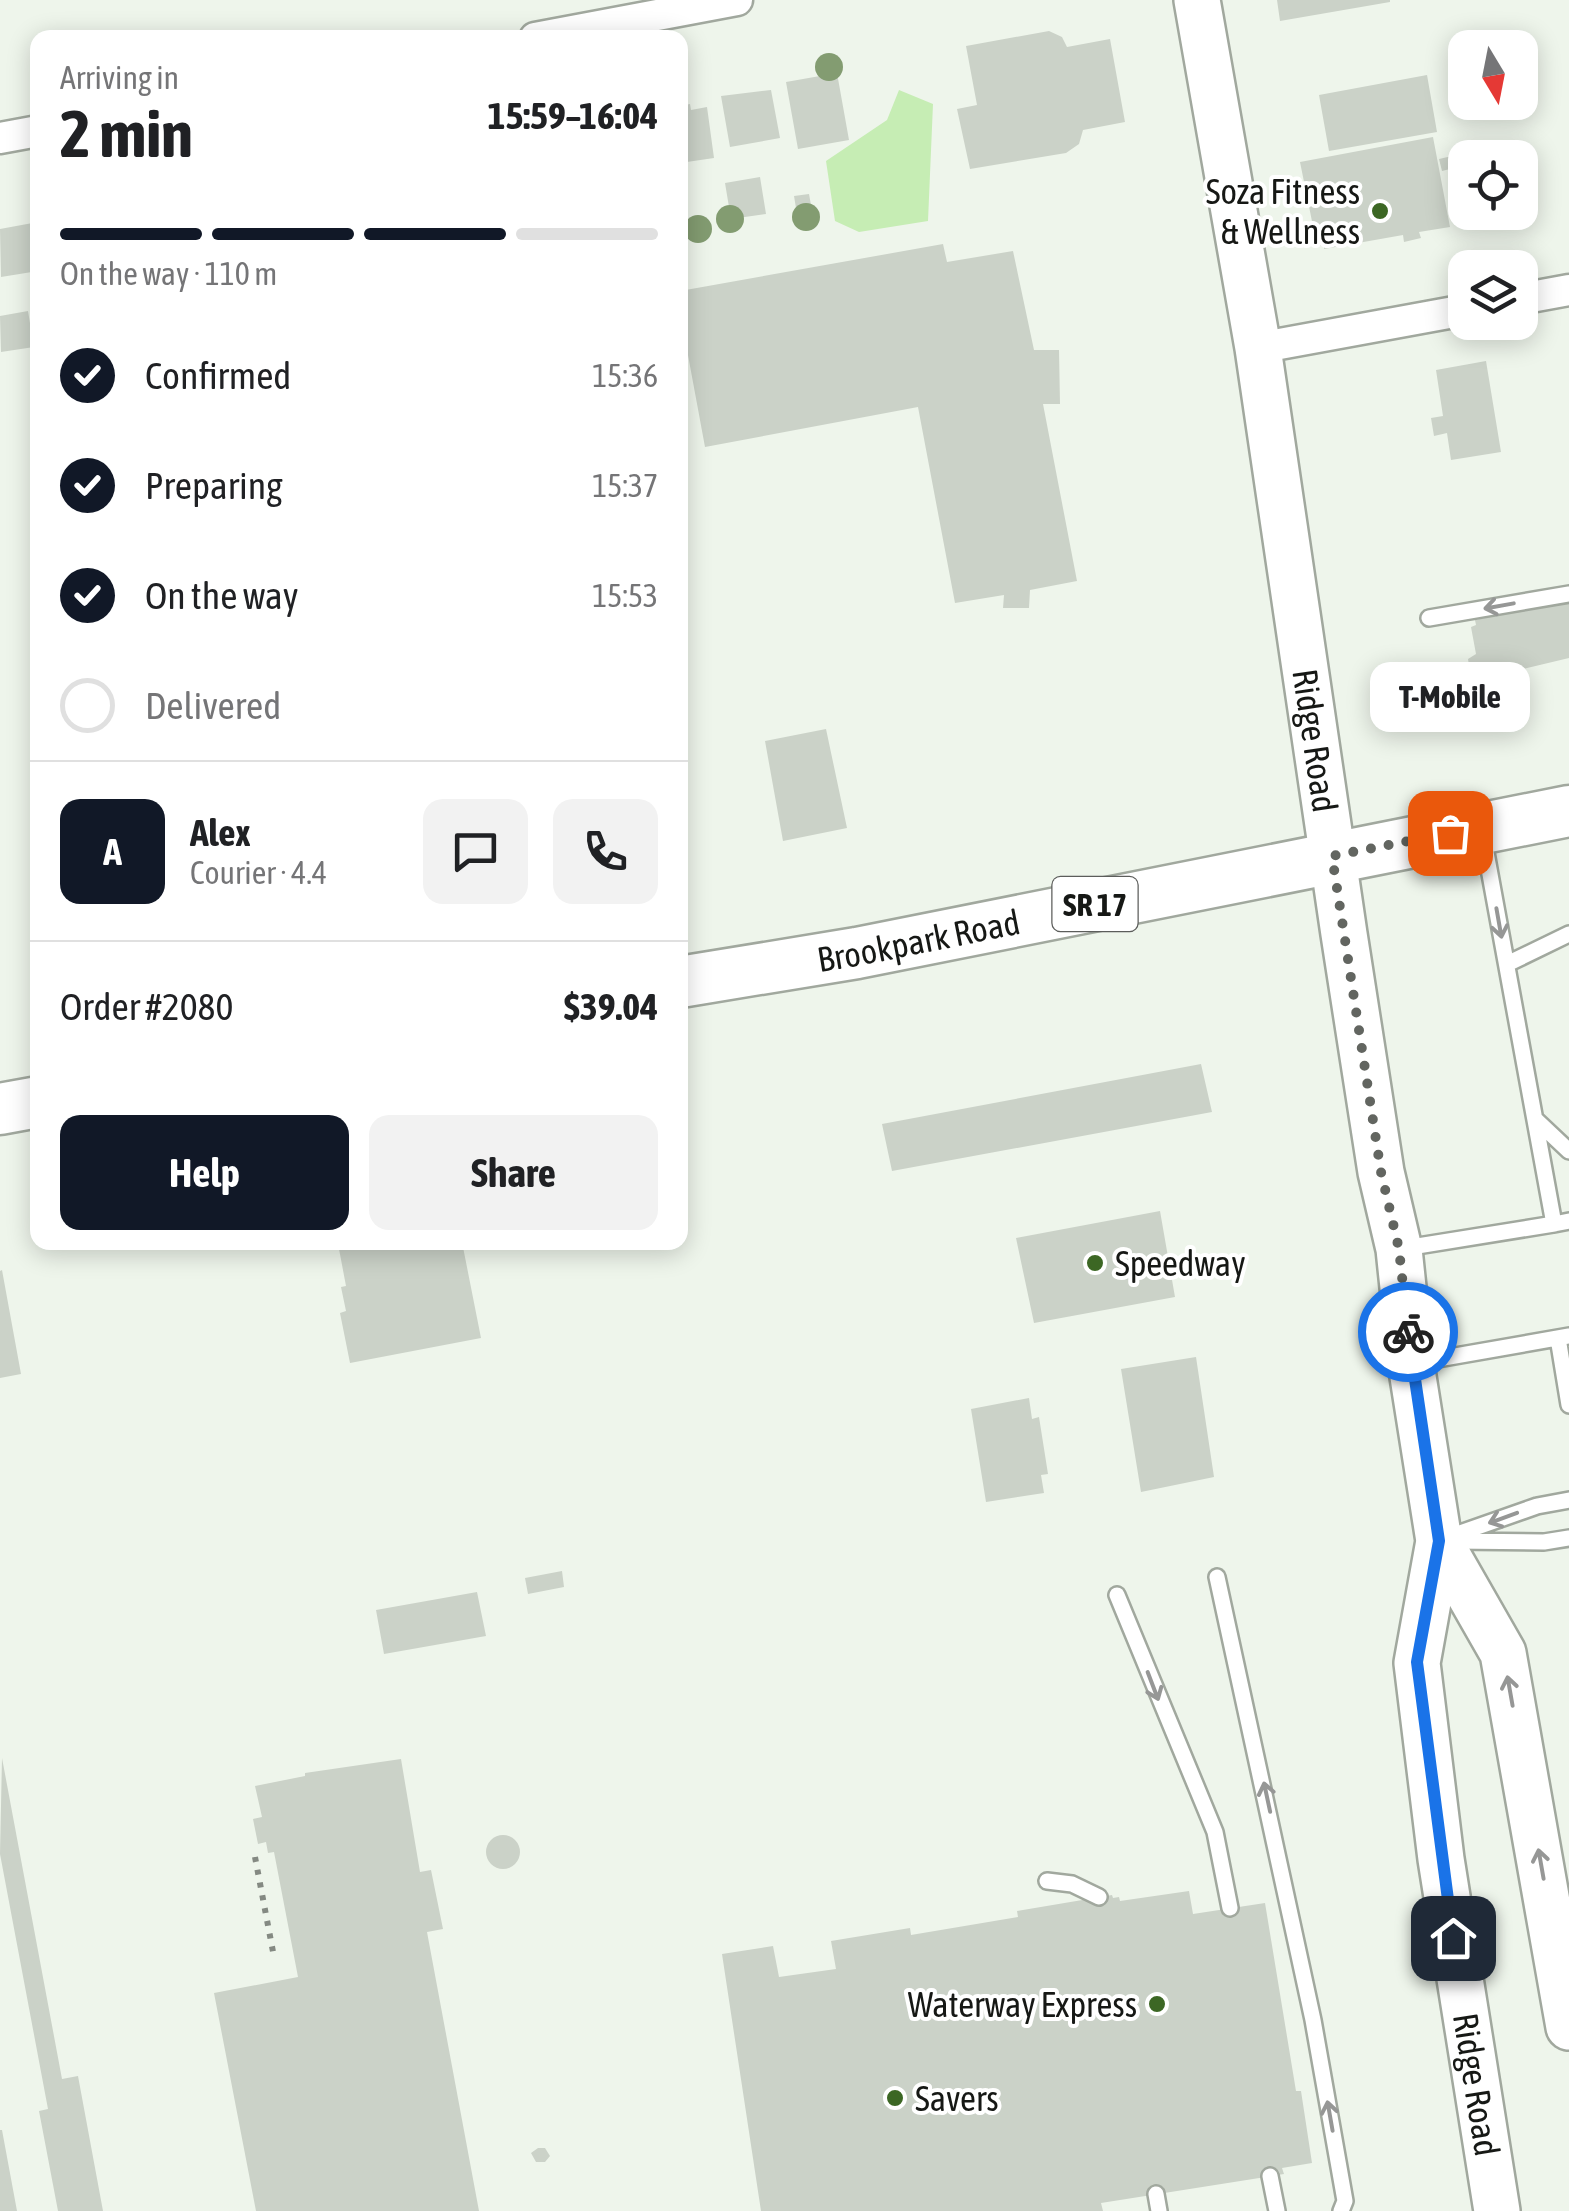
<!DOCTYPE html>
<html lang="en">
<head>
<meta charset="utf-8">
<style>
  :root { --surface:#fff; --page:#f2f2f2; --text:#202124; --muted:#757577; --line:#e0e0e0; --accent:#111827 }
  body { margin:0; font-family:"Asap Condensed",sans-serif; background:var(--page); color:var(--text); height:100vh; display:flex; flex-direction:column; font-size:38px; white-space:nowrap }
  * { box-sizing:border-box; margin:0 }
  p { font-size:32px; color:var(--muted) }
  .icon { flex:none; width:55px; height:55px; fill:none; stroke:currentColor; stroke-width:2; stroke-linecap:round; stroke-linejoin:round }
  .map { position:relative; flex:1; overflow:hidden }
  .details { position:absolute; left:30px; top:30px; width:658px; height:1220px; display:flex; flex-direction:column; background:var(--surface); border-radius:20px; box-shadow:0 5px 25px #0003 }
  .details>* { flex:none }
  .needle { width:65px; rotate:170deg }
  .buttons { position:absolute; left:1448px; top:30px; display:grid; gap:20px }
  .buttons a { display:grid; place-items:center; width:90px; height:90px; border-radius:20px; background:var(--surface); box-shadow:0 5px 25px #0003; font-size:50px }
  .pin { position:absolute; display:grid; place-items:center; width:85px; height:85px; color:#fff; margin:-42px; border-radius:20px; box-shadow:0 5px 15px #0006 }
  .courier { position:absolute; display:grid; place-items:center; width:100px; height:100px; margin:-50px; border:8px solid #1a73e8; border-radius:50%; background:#fff; color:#222; box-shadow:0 2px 12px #0007 }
  .bubble { position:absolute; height:70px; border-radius:20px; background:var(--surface); box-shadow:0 5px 25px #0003; font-size:32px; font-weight:700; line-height:70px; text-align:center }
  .overview em { font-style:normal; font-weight:700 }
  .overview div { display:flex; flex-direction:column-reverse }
  .overview { display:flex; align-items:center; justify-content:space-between; height:170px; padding:0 30px }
  h1 { font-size:65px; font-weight:700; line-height:75px }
  .bar { display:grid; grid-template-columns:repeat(4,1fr); gap:15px 10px; align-content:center; height:120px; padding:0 30px }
  .bar i { height:12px; border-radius:8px; background:var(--line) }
  .bar .current { background:var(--accent) }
  .bar p { grid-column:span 4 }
  .line { display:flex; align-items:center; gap:25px; padding:0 30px; border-top:2px solid var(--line) }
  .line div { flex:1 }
  .round { display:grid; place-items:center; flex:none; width:105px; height:105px; border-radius:20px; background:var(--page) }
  ol { padding:0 30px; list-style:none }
  li { display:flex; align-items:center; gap:30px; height:110px }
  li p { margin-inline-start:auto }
  li .icon { padding:10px; border-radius:50%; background:var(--accent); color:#fff; stroke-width:4 }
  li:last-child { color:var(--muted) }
  li i { width:55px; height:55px; border:5px solid var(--line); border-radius:50% }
  .primary-button { display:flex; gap:20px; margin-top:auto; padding:20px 30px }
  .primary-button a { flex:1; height:115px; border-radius:20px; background:var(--accent); color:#fff; font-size:40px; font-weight:700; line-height:115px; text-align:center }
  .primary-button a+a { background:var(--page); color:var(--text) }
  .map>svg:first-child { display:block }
  .green { fill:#c6edb4 }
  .building { fill:#cbd2c8 }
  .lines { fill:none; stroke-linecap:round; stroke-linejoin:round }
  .lane-casing { stroke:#a1a89e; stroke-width:20 }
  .street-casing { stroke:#a1a89e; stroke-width:35 }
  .secondary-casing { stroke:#a1a89e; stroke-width:50 }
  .primary-casing { stroke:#a1a89e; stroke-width:55 }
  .path { stroke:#848982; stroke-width:6; stroke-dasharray:5 8; stroke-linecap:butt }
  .lane { stroke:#fff; stroke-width:15 }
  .street { stroke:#fff; stroke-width:30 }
  .secondary { stroke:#fff; stroke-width:45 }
  .primary { stroke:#fff; stroke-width:50 }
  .tree { fill:#839c71 }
  .oneway { stroke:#969796 }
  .done { stroke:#626560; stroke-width:10; stroke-dasharray:0 18 }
  .route { stroke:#1a73e8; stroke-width:12 }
  .poi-dot { fill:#3c6724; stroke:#fff; stroke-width:4 }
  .labels { text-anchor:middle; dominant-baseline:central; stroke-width:8; stroke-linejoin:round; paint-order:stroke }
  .shield { fill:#fff; stroke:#5c5d5b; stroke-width:2.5 }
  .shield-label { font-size:32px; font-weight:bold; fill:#161815 }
  .poi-label { font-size:35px; fill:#161815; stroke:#fff; text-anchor:end }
  .street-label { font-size:35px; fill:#161815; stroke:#fff }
</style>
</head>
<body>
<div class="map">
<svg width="1569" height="2211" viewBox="0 0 1569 2211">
  <rect width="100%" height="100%" fill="#eef5eb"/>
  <path class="green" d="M899,90L933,104L928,221L859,232L835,221L826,161L887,120Z"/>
  <path class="building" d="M1277,0H1390V2L1280,21Z
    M1049,31L1062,37L1067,47L1110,39L1125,122L1083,130L1079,144L1066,153L970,169L957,109L977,105L966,46Z
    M837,73L849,140L798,149L786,82Z
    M1427,75L1437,132L1329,151L1319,95Z
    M771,90L780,138L730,147L721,96Z
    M690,104L691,110L707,107L714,158L680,163V106Z
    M1433,137L1450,227L1419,232L1421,238L1404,242L1403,235L1324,249V245L1317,246L1300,162Z
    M1452,156L1454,168L1442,171L1439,159Z
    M760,177L766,214L731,219L725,183Z
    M680,192L688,230L680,232Z
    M809,194L811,205L796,208L794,196Z
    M38,222V271L1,277L0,229Z
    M943,244L947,262L1013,251L1034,350H1059L1060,404H1043L1077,581L1030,590L1029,608H1003L1004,595L955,603L918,407L705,447L680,312V291Z
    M28,311L34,347L1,352L0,316Z
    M1486,361L1501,452L1451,460L1447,433L1434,436L1431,418L1443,416L1436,370Z
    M1569,603V658L1481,679L1471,678L1468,659L1476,654L1471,627L1476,625L1475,620L1507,613V610Z
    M826,729L847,828L783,841L765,741Z
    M1201,1064L1212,1112L892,1171L882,1124Z
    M1160,1211L1175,1297L1034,1323L1016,1238Z
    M376,1242H462L481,1338L350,1363L340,1313L346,1311L341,1287L346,1286L339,1249Z
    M2,1270L21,1374L0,1378V1271Z
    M1196,1357L1214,1477L1141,1492L1121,1369Z
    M1029,1398L1032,1419L1039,1417L1048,1474L1041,1475L1044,1493L986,1502L971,1409Z
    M562,1571L564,1587L528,1594L525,1578Z
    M477,1592L486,1636L384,1654L376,1610Z
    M2,1758L62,2079L78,2076L103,2211H58L39,2111L48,2109L0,1854Z
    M401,1759L420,1872L431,1870L443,1929L427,1932L479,2211H256L214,1993L298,1977L274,1852L268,1853L266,1842L258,1844L253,1819L262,1817L255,1786L305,1776V1773Z
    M486 1852a17 17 0 1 1 34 0a17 17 0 1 1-34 0Z
    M1189,1891L1193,1914L1265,1903L1296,2091H1301L1312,2163L1282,2168L1284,2174L1101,2203L1103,2211H761L722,1954L773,1946L779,1977L836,1969L831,1941L910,1928L911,1935L1018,1917L1017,1911L1112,1895L1113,1898L1119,1897L1120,1901Z
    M0,2130H2L17,2211H0Z
    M538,2148H545L550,2156L545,2162H536L531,2153Z"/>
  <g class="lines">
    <g class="lane-casing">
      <path id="lane" d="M1429,618L1569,594
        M1483,836L1554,1224L1569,1221
        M1507,964L1569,934
        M1535,1119L1569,1151
        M1405,1248L1554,1224
        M1558,1338L1569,1405
        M1415,1363L1569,1336
        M1443,1539L1537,1506L1569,1500
        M1453,1541L1544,1542L1569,1538
        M1217,1577L1313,2020L1345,2201L1341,2211
        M1117,1595L1215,1832L1230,1908
        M1047,1881L1072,1884L1099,1897
        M1270,2176L1277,2211
        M1156,2194L1159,2211"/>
    </g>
    <g class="street-casing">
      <path id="street" d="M535,38L737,0
        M0,138L38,131
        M1520,299L1569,290
        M1258,348L1465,310"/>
    </g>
    <g class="secondary-casing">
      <g id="secondary">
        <path id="s1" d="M1197,0L1258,348L1344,934L1381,1172L1399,1249L1411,1364L1439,1541L1417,1663L1441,1859L1497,2211"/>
        <path d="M1439,1541L1503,1653L1569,2027"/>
      </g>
    </g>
    <g class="primary-casing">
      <g id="primary">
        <path id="s2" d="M680,982L857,953L1569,811"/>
        <path d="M0,1109L38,1102"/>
      </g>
    </g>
    <path class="path" d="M255,1857L274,1957"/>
    <use href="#lane" class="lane"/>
    <use href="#street" class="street"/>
    <use href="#secondary" class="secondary"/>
    <use href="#primary" class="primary"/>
  </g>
  <g class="tree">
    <circle cx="829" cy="67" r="14"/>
    <circle cx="806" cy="217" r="14"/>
    <circle cx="730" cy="219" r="14"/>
    <circle cx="698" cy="229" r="14"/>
  </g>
  <defs><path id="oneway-shaft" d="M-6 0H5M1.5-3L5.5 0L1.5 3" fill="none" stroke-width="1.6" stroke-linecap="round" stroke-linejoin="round" transform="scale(2.5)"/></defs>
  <g class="oneway">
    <use href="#oneway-shaft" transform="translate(1499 606) rotate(170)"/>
    <use href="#oneway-shaft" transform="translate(1499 923) rotate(80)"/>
    <use href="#oneway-shaft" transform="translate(1503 1518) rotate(160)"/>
    <use href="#oneway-shaft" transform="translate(1153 1686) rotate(69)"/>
    <use href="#oneway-shaft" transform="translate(1510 1691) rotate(-100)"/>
    <use href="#oneway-shaft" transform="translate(1267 1797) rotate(-102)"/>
    <use href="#oneway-shaft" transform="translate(1541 1864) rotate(-100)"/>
    <use href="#oneway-shaft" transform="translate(1330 2116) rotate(-100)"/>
  </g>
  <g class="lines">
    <path class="done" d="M1408,1332L1399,1249L1381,1172L1332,856L1450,833"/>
    <path class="route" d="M1408,1332L1439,1541L1417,1662L1453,1938"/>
  </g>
  <g class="poi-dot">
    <circle cx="1380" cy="211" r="10"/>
    <circle cx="1095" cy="1263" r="10"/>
    <circle cx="1157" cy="2004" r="10"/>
    <circle cx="895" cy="2098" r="10"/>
  </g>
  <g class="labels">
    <rect class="shield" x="1052.5" y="877" width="85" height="54" rx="8"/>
    <g class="shield-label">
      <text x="1095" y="904">SR 17</text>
    </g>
    <g class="poi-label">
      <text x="1360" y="191">Soza Fitness<tspan x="1360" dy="40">&amp; Wellness</tspan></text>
      <text x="1115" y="1263" text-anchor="start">Speedway</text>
      <text x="1137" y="2004">Waterway Express</text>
      <text x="915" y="2098" text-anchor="start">Savers</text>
    </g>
    <g class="street-label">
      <text stroke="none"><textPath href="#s1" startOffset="750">Ridge Road</textPath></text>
      <text stroke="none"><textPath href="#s2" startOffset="242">Brookpark Road</textPath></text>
      <text stroke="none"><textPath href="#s1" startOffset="2110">Ridge Road</textPath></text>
    </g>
  </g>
</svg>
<div class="buttons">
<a><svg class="needle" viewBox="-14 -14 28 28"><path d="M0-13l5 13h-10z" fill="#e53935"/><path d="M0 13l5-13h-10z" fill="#757577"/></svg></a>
<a><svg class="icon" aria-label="locate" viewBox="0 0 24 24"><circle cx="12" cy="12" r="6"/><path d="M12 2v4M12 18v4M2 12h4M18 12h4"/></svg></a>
<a><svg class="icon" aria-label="layers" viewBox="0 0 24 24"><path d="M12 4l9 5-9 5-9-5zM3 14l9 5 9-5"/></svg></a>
</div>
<div class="pin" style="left:1450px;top:833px;background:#ea580c"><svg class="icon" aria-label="bag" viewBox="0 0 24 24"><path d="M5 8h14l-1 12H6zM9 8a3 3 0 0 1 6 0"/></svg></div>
<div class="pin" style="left:1453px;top:1938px;background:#1f2937"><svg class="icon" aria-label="home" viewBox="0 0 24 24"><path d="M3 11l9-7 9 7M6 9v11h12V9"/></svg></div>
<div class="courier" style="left:1408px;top:1332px"><svg class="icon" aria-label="bike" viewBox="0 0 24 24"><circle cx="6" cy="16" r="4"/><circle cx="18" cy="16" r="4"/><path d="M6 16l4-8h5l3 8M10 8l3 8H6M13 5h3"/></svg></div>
<div class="bubble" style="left:1370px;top:662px;width:160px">T-Mobile</div>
<section class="details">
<div class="overview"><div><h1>2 min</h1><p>Arriving in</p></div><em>15:59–16:04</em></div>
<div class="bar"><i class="current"></i><i class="current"></i><i class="current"></i><i></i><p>On the way · 110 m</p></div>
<ol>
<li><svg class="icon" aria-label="check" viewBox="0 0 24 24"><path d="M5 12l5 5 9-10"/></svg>Confirmed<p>15:36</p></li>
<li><svg class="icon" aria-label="check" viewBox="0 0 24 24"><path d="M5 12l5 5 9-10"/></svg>Preparing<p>15:37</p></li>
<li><svg class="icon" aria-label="check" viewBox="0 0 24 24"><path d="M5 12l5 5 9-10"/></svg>On the way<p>15:53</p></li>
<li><i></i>Delivered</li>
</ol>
<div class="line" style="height:180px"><b class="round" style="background:var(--accent);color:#fff">A</b><div><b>Alex</b><p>Courier · 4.4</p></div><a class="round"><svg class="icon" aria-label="chat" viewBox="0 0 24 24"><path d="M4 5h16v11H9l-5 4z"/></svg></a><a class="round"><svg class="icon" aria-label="phone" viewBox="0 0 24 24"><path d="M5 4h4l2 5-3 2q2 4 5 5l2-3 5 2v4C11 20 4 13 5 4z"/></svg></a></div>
<div class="line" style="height:130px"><div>Order #2080</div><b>$39.04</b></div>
<div class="primary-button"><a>Help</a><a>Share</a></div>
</section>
</div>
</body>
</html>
